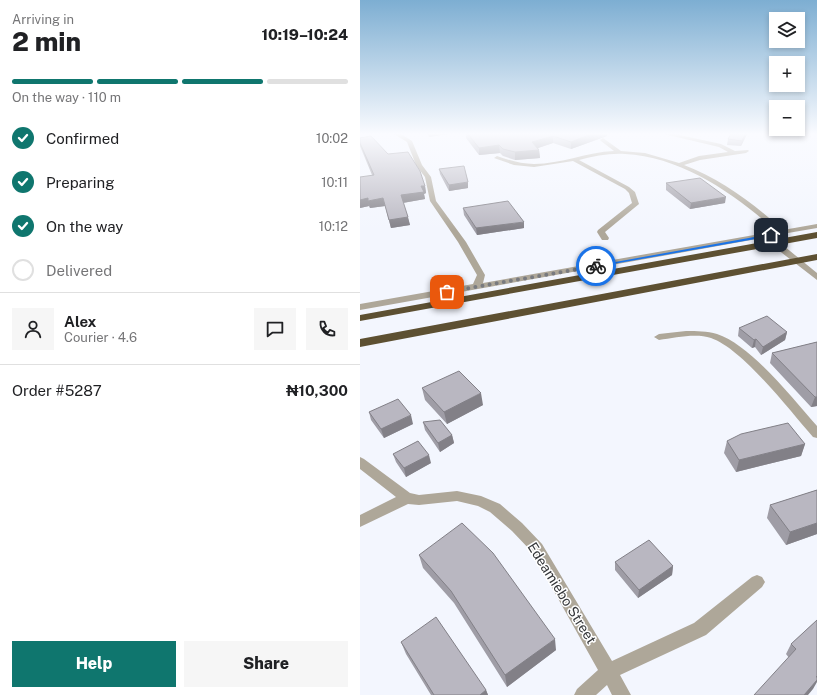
<!DOCTYPE html>
<html lang="en">
<head>
<meta charset="utf-8">
<style>
  :root { --surface:#fff; --page:#f6f6f6; --text:#202124; --muted:#757577; --line:#e0e0e0; --accent:#0f766e }
  body { margin:0; font-family:"Public Sans",sans-serif; background:var(--page); color:var(--text); height:100vh; display:flex; flex-direction:column; font-size:15px; white-space:nowrap }
  * { box-sizing:border-box; margin:0 }
  p { font-size:13px; color:var(--muted) }
  .icon { flex:none; width:22px; height:22px; fill:none; stroke:currentColor; stroke-width:2; stroke-linecap:round; stroke-linejoin:round }
  .map { position:relative; flex:1; overflow:hidden }
  .panel { display:flex; flex-direction:column; background:var(--surface); width:360px }
  .panel>* { flex:none }
  .controls { position:absolute; left:409px; top:12px; display:grid; gap:8px }
  .controls a { display:grid; place-items:center; width:36px; height:36px; border-radius:0px; background:var(--surface); box-shadow:0 2px 6px #0003; font-size:20px }
  .pin { position:absolute; display:grid; place-items:center; width:34px; height:34px; color:#fff; margin:-17px; border-radius:8px; box-shadow:0 2px 6px #0006 }
  .courier { position:absolute; display:grid; place-items:center; width:40px; height:40px; margin:-20px; border:3px solid #1a73e8; border-radius:50%; background:#fff; color:#222; box-shadow:0 1px 5px #0007 }
  .headline em { font-style:normal; font-weight:800 }
  .headline div { display:flex; flex-direction:column-reverse }
  .headline { display:flex; align-items:center; justify-content:space-between; height:68px; padding:0 12px }
  h1 { font-size:26px; font-weight:800; line-height:30px }
  .bar { display:grid; grid-template-columns:repeat(4,1fr); gap:6px 4px; align-content:center; height:48px; padding:0 12px }
  .bar i { height:5px; border-radius:3px; background:var(--line) }
  .bar .active { background:var(--accent) }
  .bar p { grid-column:span 4 }
  .line { display:flex; align-items:center; gap:10px; padding:0 12px; border-top:1px solid var(--line) }
  .line div { flex:1 }
  .round { display:grid; place-items:center; flex:none; width:42px; height:42px; border-radius:0px; background:var(--page) }
  ol { padding:0 12px; list-style:none }
  li { display:flex; align-items:center; gap:12px; height:44px }
  li p { margin-inline-start:auto }
  li .icon { padding:4px; border-radius:50%; background:var(--accent); color:#fff; stroke-width:4 }
  li:last-child { color:var(--muted) }
  li i { width:22px; height:22px; border:2px solid var(--line); border-radius:50% }
  .button { display:flex; gap:8px; margin-top:auto; padding:8px 12px }
  .button a { flex:1; height:46px; border-radius:0px; background:var(--accent); color:#fff; font-size:16px; font-weight:800; line-height:46px; text-align:center }
  .button a+a { background:var(--page); color:var(--text) }
  main { display:flex; flex:1; min-height:0 }
  .map>svg:first-child { display:block }
  .lines { fill:none; stroke-linecap:round; stroke-linejoin:round }
  .minor { fill:#aea799; fill-rule:evenodd }
  .highway { fill:#5d5032; fill-rule:evenodd }
  .wall { fill:#9f9da6 }
  .shaded-wall { fill:#828087 }
  .building { fill:#b9b7c1; stroke:#828087 }
  .route { fill:#1a73e8 }
  .done { stroke:#787a7f; stroke-width:4; stroke-dasharray:0 7.2 }
  .labels { text-anchor:middle; dominant-baseline:central; stroke-width:3; stroke-linejoin:round; paint-order:stroke }
  .near-street-label { font-size:14px; fill:#35373a; stroke:#fff }
</style>
</head>
<body>
<main>
<section class="panel">
<div class="headline"><div><h1>2 min</h1><p>Arriving in</p></div><em>10:19–10:24</em></div>
<div class="bar"><i class="active"></i><i class="active"></i><i class="active"></i><i></i><p>On the way · 110 m</p></div>
<ol>
<li><svg class="icon" aria-label="check" viewBox="0 0 24 24"><path d="M5 12l5 5 9-10"/></svg>Confirmed<p>10:02</p></li>
<li><svg class="icon" aria-label="check" viewBox="0 0 24 24"><path d="M5 12l5 5 9-10"/></svg>Preparing<p>10:11</p></li>
<li><svg class="icon" aria-label="check" viewBox="0 0 24 24"><path d="M5 12l5 5 9-10"/></svg>On the way<p>10:12</p></li>
<li><i></i>Delivered</li>
</ol>
<div class="line" style="height:72px"><a class="round"><svg class="icon" aria-label="person" viewBox="0 0 24 24"><circle cx="12" cy="8" r="4"/><path d="M4 21q1-7 8-7t8 7"/></svg></a><div><b>Alex</b><p>Courier · 4.6</p></div><a class="round"><svg class="icon" aria-label="chat" viewBox="0 0 24 24"><path d="M4 5h16v11H9l-5 4z"/></svg></a><a class="round"><svg class="icon" aria-label="phone" viewBox="0 0 24 24"><path d="M5 4h4l2 5-3 2q2 4 5 5l2-3 5 2v4C11 20 4 13 5 4z"/></svg></a></div>
<div class="line" style="height:52px"><div>Order #5287</div><b>₦10,300</b></div>
<div class="button"><a>Help</a><a>Share</a></div>
</section>
<div class="map">
<svg width="457" height="695" viewBox="0 0 457 695">
  <rect width="100%" height="100%" fill="#f3f6fe"/>
  <g class="lines">
    <path class="minor" d="M34,134H41L52,141L62,165L71,177L76,201L106,242L125,275L123,283L416,231C375,194 322,157 265,154C250,153 234,156 219,160L269,187L275,192L279,204L245,232L249,238L248,240H242L237,232L238,230L272,203L269,193L265,189L213,161L174,167L154,165L134,158L137,156C149,160 161,164 174,164C201,164 227,152 254,151L241,141L240,140L243,138L261,151L285,153L319,163L339,156L368,152L359,147L304,134H315L361,144L375,151L388,150L389,151L386,153L340,160L324,165C361,179 394,204 423,230L457,224V228L428,233V237H425L420,235L0,310V304L113,284L117,275L98,242L70,201L65,177L56,165L47,142Z
      M413,242H419L457,273V280L413,246Z
      M326,331C337,331 347,331 357,334C391,345 433,399 457,426V438L453,437C430,411 383,349 351,338C335,333 315,338 299,340L294,337L299,334Z
      M0,457L4,459L50,493L59,495L97,491L121,496L140,504L162,523L182,544L252,661L334,623L392,577L397,575L402,577L405,582L402,587L346,635L260,675L271,695H252L247,685L236,695H214L217,689L238,670L172,552L152,531L130,512L118,506L97,501L59,505L48,504L0,527V515L36,497L0,469Z"/>
    <path class="highway" d="M457,232V238L0,321V315Z
      M457,254V260L0,347V339Z"/>
  </g>
  <path class="wall" d="M106,134H247V136L211,149L193,143L178,148L179,150L180,158L155,160L143,156L140,153L119,155L106,138Z
    M387,134L381,146L367,145L368,139Z
    M0,138L28,154L65,186L66,193L64,194L65,199L43,203L50,225L31,228L25,206L10,208L9,206L0,208L12,175L0,146Z
    M79,169L108,188L89,191L80,174Z
    M306,183L365,203L330,209L306,190Z
    M103,208L164,228L117,235L104,215Z
    M379,328L427,332L425,340L401,355L395,347L392,348L378,336Z
    M457,342V406L451,407L410,363L412,353Z
    M62,388L123,405L87,424L65,400Z
    M9,412L53,424L24,438L11,420Z
    M63,422L92,435L94,443L80,452L65,430Z
    M367,441L445,444L441,456L376,472L364,453Z
    M33,454L71,463L46,477L36,462Z
    M457,490V534L426,545L407,518L410,505Z
    M59,555L196,650L147,687L94,603L63,568Z
    M255,562L313,566L312,575L278,598L255,570Z
    M457,620L453,689L426,654L431,644Z
    M41,642L126,690L128,695H71L46,654Z"/>
  <path class="shaded-wall" d="M68,134H89L69,137Z
    M231,134H247V136L211,149V142Z
    M385,134H387L381,146L382,141Z
    M193,136V143L172,150V142Z
    M139,145L140,153L119,155V148Z
    M179,150L180,158L155,160V152Z
    M108,182V188L89,191V185Z
    M61,186H65L66,193L64,194L65,199L42,203L41,195Z
    M366,197L365,203L330,209L331,203Z
    M8,198L9,206L0,208V200Z
    M23,198L25,206L10,208L8,201Z
    M48,217L50,225L31,228L29,220Z
    M164,222V228L117,235L116,228Z
    M427,332L425,340L401,355L403,347Z
    M396,339L395,347L392,348L394,340Z
    M121,393L123,405L87,424L84,412Z
    M455,397H457V406L451,407Z
    M51,415L53,424L24,438L21,429Z
    M92,435L94,443L80,452L78,443Z
    M445,444L441,456L376,472L379,460Z
    M69,455L71,463L46,477L44,468Z
    M457,523V534L426,545L430,532Z
    M313,566L312,575L278,598L279,590Z
    M195,639L196,650L147,687L145,675Z
    M457,676V682L453,689L448,695H444Z
    M126,690L128,695H120Z"/>
  <path class="building" d="M108,134H231L211,142L193,136L172,142L179,150L155,152L143,149L139,145L119,148Z
    M371,134H385L382,141L368,139Z
    M11,136L28,154L48,152L60,171L65,186H61L64,192L41,195L48,217L29,220L23,198L8,201V198L0,200V177L14,175L0,143V138Z
    M104,166L108,182L89,185L79,169Z
    M340,178L366,197L331,203L306,183Z
    M148,201L164,222L116,228L103,208Z
    M407,316L427,332L403,347L396,339L394,340L379,328Z
    M457,342V397H455L412,353Z
    M99,371L121,393L84,412L62,388Z
    M38,399L51,415L21,429L9,412Z
    M80,420L92,435L78,443L63,422Z
    M428,423L445,444L379,460L367,441L381,434Z
    M58,441L69,455L44,468L33,454Z
    M457,490V523L430,532L410,505Z
    M102,523L133,553L195,639L145,675L91,591L59,555Z
    M289,540L313,566L279,590L255,562Z
    M76,617L126,690L120,695H74L41,642Z
    M457,620V676L456,677H457V680L444,695H394L436,649L431,644Z"/>
  <linearGradient id="sky" x2="0" y2="1"><stop stop-color="#7daed2"/><stop offset="0.58" stop-color="#fafbff"/><stop offset="1" stop-color="#fafbff" stop-opacity="0"/></linearGradient>
  <rect width="457" height="231" fill="url(#sky)"/>
  <path class="route" d="M411,234L413,236L236,267L233,266Z"/>
  <g class="lines">
    <path class="done" d="M87,292L236,266"/>
  </g>
  <g class="labels">
    <g class="near-street-label">
      <text transform="translate(202 593) rotate(58)">Edeamiebo Street</text>
    </g>
  </g>
</svg>
<div class="controls">
<a><svg class="icon" aria-label="layers" viewBox="0 0 24 24"><path d="M12 4l9 5-9 5-9-5zM3 14l9 5 9-5"/></svg></a>
<a>+</a>
<a>−</a>
</div>
<div class="pin" style="left:87px;top:292px;background:#ea580c"><svg class="icon" aria-label="bag" viewBox="0 0 24 24"><path d="M5 8h14l-1 12H6zM9 8a3 3 0 0 1 6 0"/></svg></div>
<div class="pin" style="left:411px;top:235px;background:#1f2937"><svg class="icon" aria-label="home" viewBox="0 0 24 24"><path d="M3 11l9-7 9 7M6 9v11h12V9"/></svg></div>
<div class="courier" style="left:236px;top:266px"><svg class="icon" aria-label="bike" viewBox="0 0 24 24"><circle cx="6" cy="16" r="4"/><circle cx="18" cy="16" r="4"/><path d="M6 16l4-8h5l3 8M10 8l3 8H6M13 5h3"/></svg></div>
</div>
</main>
</body>
</html>
